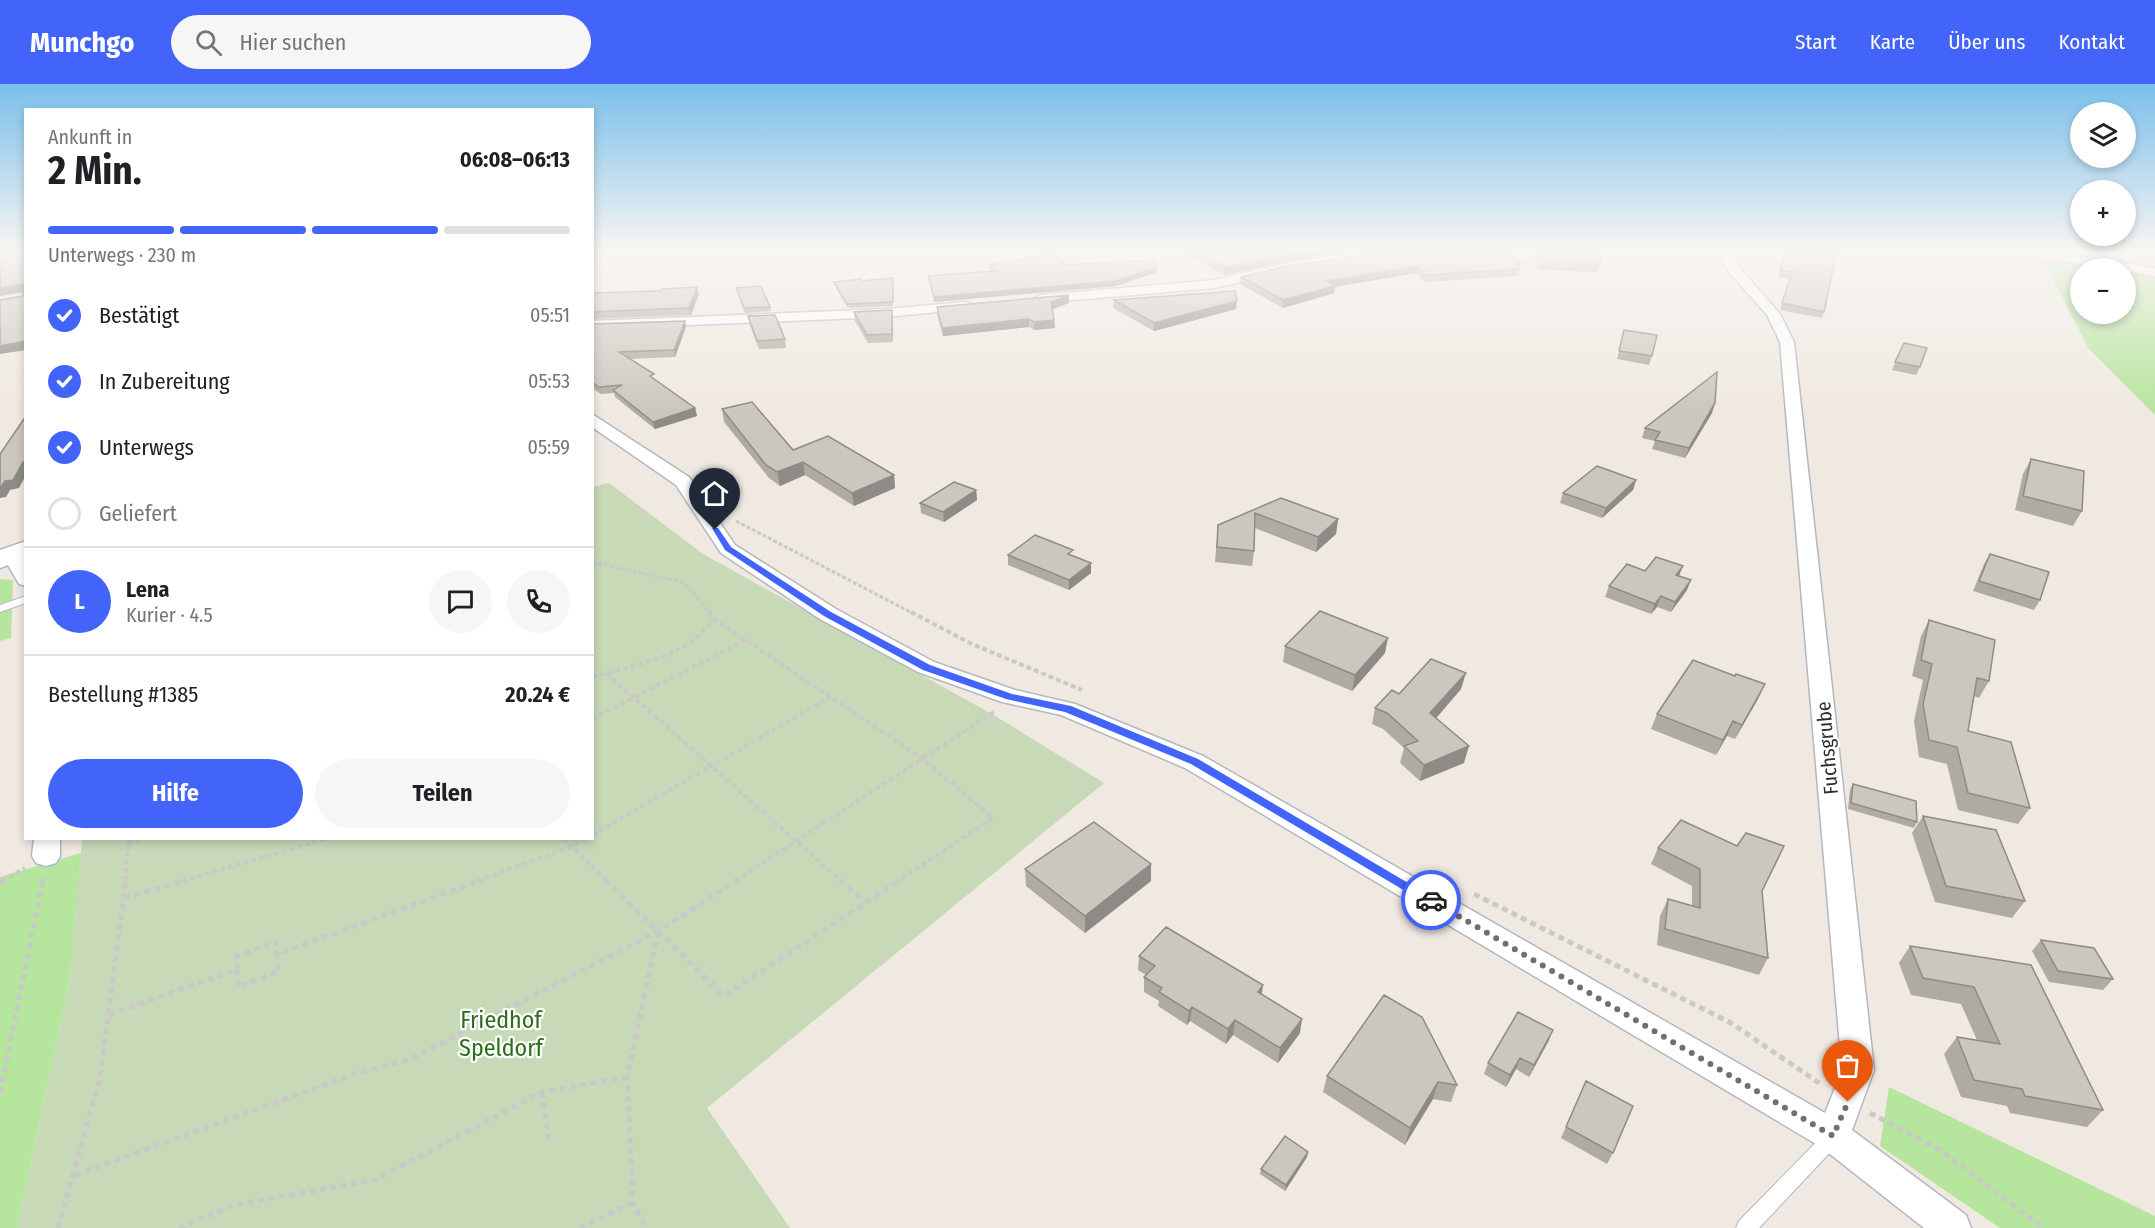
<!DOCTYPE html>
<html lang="de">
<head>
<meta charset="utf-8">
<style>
  :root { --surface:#fff; --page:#f6f6f6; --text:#202124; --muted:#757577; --line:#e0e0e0; --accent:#4264fb }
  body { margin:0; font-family:"Fira Sans Condensed",sans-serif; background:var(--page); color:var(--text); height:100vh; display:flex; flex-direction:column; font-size:22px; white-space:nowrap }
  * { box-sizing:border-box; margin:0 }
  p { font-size:20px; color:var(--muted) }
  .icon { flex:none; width:33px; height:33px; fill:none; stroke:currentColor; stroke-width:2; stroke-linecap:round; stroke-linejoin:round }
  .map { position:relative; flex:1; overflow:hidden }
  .details { position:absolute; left:24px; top:24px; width:570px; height:732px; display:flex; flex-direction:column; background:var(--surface); border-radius:0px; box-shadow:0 3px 9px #0003 }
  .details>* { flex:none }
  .tools { position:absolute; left:2070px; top:18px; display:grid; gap:12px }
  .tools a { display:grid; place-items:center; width:66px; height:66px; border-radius:50%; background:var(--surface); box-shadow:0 3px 9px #0003; font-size:30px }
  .pin { position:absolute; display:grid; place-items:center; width:51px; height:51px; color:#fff; margin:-62px -26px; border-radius:50% 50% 50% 0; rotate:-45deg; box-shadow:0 0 6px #0007 }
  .pin .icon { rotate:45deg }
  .courier { position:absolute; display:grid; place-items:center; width:60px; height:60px; margin:-30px; border:4px solid #4264fb; border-radius:50%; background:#fff; color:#222; box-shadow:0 2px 8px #0007 }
  .summary em { font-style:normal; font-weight:700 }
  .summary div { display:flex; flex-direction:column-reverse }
  .summary { display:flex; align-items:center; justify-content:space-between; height:102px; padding:0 24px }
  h1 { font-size:39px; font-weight:700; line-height:45px }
  .bar { display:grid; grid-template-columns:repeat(4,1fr); gap:9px 6px; align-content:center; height:72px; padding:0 24px }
  .bar i { height:8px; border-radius:4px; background:var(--line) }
  .bar .active { background:var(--accent) }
  .bar p { grid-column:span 4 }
  .line { display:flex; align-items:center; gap:15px; padding:0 24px; border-top:2px solid var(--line) }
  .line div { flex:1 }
  .round { display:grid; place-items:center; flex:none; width:63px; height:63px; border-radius:32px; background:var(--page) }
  ol { padding:0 24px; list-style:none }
  li { display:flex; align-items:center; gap:18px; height:66px }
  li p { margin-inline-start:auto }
  li .icon { padding:6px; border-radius:50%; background:var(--accent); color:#fff; stroke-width:4 }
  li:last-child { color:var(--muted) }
  li i { width:33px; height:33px; border:3px solid var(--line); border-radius:50% }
  .button { display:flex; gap:12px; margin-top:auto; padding:12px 24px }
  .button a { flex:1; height:69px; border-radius:36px; background:var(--accent); color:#fff; font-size:24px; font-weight:700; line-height:69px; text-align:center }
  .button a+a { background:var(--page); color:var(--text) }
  header { display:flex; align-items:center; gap:36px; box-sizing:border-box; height:84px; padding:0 30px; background:var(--accent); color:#fff }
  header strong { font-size:28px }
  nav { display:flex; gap:33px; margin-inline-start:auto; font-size:21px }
  .search { width:420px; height:54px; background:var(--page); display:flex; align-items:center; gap:15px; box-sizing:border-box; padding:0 21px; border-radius:33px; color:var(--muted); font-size:22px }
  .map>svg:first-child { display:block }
  .green { fill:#b6e59e }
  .cemetery { fill:#c8d9b8 }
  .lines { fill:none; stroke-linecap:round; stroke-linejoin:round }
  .service-casing { stroke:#b4b7c1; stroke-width:2 }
  .minor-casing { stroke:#b4b7c1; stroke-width:3 }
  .tertiary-casing { stroke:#b4b7c1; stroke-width:3 }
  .path-far2 { stroke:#c9c9c9; stroke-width:3; stroke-dasharray:4 2; stroke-linecap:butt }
  .path-far1 { stroke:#c9c9c9; stroke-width:4; stroke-dasharray:5 3; stroke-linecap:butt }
  .path { stroke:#c9c9c9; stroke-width:5; stroke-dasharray:6 4.5; stroke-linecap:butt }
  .service { fill:#fff; fill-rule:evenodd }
  .minor { fill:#fff; fill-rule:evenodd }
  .tertiary { fill:#fff; fill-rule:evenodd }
  .wall { fill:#afaba4 }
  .shaded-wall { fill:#8e8b86 }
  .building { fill:#cbc7bf; stroke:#8e8b86; stroke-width:1.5 }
  .route { fill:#4264fb }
  .done { stroke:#726f6d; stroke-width:6; stroke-dasharray:0 10.8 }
  .labels { text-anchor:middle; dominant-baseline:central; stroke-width:4.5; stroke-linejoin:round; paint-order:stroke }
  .street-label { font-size:20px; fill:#2e2e2e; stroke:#fff }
  .near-park-label { font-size:24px; fill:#2c6e1b; stroke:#fff }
</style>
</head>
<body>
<header>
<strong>Munchgo</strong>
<div class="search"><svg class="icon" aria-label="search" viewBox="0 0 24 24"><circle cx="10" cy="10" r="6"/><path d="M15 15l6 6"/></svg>Hier suchen</div>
<nav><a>Start</a><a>Karte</a><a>Über uns</a><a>Kontakt</a></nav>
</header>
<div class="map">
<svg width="2155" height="1144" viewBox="0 0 2155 1144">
  <rect width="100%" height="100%" fill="#efe9e1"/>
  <path class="green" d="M2042,174L2105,184H2080V230H2126V188L2155,192V331L2089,265Z
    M0,495L13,496L11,554L0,557Z
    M81,769L70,896L17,1144H0V793Z
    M1889,1003L2155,1132V1144H2000L1880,1062Z"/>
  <path class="cemetery" d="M609,399L703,470L992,630L1104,699L707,1024L790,1144H17L70,896L82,755L592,754V403Z"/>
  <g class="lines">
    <g class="service-casing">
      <path id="service" d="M26,512V519L0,528V521Z
        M1833,1044L1839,1047L1842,1053L1839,1059L1759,1144H1736L1739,1137L1827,1047Z"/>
    </g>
    <g class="minor-casing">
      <path id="minor" d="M1376,166H1407L1401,170L1292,186L1214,204L1040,219L1033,215L1040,211L1214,196L1292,178Z
        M1630,166H1731L1739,183L1780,230L1794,258L1874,986L1852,1046L1966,1131L1971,1144H1924L1821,1063L1185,684L1061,631L1002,618L918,588L820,535L721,469L676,401L592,343V330L689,393L735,461L836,525L934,578L1015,606L1075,620L1203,672L1825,1029L1842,986L1780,258L1767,231L1728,187L1720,170H1636Z
        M2008,166H2038L2155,184V192L2126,187V184H2108L2014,170Z
        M965,218L970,219V225L886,233L592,245V237L886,225Z
        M12,465L19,467L26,477V502L19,500L2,471L5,467Z
        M34,754H60V772L56,779L46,782L36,779L32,772Z"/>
    </g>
    <g class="tertiary-casing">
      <path id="tertiary" d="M26,457V474L0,484V466Z"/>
    </g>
    <path class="path-far2" d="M736,437L914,530
      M592,478L685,499L710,530"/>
    <path class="path-far1" d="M709,528L714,535L923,675L993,734L898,797
      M911,528L972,560L1082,606
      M606,589L841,797
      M592,593C637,580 684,575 714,535
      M592,635L746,556
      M592,751L830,613
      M563,754L607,797
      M128,760L144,754
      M2,797L25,784
      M42,797L43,794
      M125,797L129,754
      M182,797L329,754
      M477,797L571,763L587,754
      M735,797L994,628"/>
    <path class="path" d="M605,796L658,847L627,993L633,1119L646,1144
      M840,796L865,818
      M0,798L4,796
      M1474,810L1731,939L1822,1001
      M124,814L187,796
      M658,847L724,912L900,796
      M237,885V872L276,858L277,870
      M109,931L237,885L238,903L278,888L277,870L482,796
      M542,1008L549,1056
      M0,1009L43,796
      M1870,1029L1940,1066L2044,1144
      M75,1091L357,989L409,976L658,847L737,796
      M58,1144L100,993L126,796
      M179,1144L234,1121L375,1096L542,1008L627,993
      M580,1144L633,1119"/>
    <use href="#service" class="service"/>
    <use href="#minor" class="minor"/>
    <use href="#tertiary" class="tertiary"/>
  </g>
  <path class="wall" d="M1179,166H1361L1292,176L1224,191Z
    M1399,166L1521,179L1518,192L1426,198L1416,189L1335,203L1334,209L1283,224L1240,200L1241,193Z
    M1535,166H1599L1602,175L1598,188L1538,186Z
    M1785,170L1835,176L1824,228L1822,234L1780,226L1789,195L1778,193Z
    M990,181H1065L1157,188L1116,202L934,218L928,192L991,187L990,186Z
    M893,194V222L848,224L835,202L834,198Z
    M736,204L770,223L771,227L745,229Z
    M592,209L699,210L691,231L592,235Z
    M1114,216L1236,225L1154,247L1113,224Z
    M1069,219L1052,225L1055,244L1034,246L1029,243L943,252L937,231V223Z
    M854,228L893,235V258L868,259L855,237Z
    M748,232L785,255L786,264L759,265L750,241Z
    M685,237L686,243L675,273L630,275L655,296L695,324L697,332L655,345L615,313L614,309L601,310L592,304V240Z
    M1624,246L1652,272L1649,281L1617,275Z
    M1904,259L1920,283L1916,291L1892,286Z
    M722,325L793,366L894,391L895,404L854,422L805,391L780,402L769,394L724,338Z
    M1712,329L1685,374L1652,365L1655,357L1642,354L1645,344Z
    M2031,375L2082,427L2073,442L2015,426L2023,390Z
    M1636,396L1633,406L1602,434L1560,419L1563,409Z
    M976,406L977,416L944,438L921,429L920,419Z
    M1281,414L1338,435L1336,450L1316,468L1255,444L1254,467L1252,482L1215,478L1218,441Z
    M1990,470L2040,516L2034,526L1973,507L1984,480Z
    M1008,471L1091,479V489L1069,506L1008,481Z
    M1645,487L1679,492L1687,506L1671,528L1657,523L1651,530L1605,513L1609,502Z
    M1929,536L1989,597L1979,614L1974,612L1968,647L2030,724L2018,740L1958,726L1947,680L1919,673L1914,637L1923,596L1912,592L1921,552Z
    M1285,562L1385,569L1352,607L1283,578Z
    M1461,605L1436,634L1464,679L1420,697L1400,679L1404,664L1383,645L1372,640L1375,624L1399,610Z
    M1758,615L1735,655L1727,652L1716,671L1651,645L1657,630Z
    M1853,700L1917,738L1914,744L1848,725L1850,705Z
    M1923,732L2025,817L2012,834L1935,818L1912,749Z
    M1658,764L1762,807L1768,874L1759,891L1657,861L1660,832L1668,815L1692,822V802L1651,780Z
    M1151,780V797L1085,849L1026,802L1025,785Z
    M2041,856L2113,895L2103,906L2049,898L2032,867Z
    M1910,862L2031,881L2103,1026L2087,1043L2010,1029L2007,1022L1961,1013L1944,970L1957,953L1977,956L1961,920L1911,911L1899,879Z
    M1139,872L1262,910L1300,949L1278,979L1233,951L1226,960L1190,937L1187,941L1158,922L1159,917L1144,908V893L1146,891L1138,886Z
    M1384,911L1457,1001L1451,1018L1433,1015L1405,1061L1323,1008L1327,992Z
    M1553,946L1548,958L1529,993L1516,985L1506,1003L1484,990L1488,979Z
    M1586,997L1613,1069L1607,1080L1561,1054Z
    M1308,1068L1307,1073L1285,1107L1260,1090L1261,1085Z"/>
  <path class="shaded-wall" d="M1314,166H1361L1292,176L1224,191L1225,184L1292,169Z
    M1417,182L1416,189L1335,203L1334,209L1283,224V216L1327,197Z
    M1157,183V188L1116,202L934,218V213Z
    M24,200L26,208L0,212V204Z
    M697,203L699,210L691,231L689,224Z
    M1069,211V219L1051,226V218Z
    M1237,217L1236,225L1154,247V239Z
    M892,226L893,235V258L892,250Z
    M1029,235V243L943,252L942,244Z
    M1054,236L1055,244L1034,246V238Z
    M685,237L686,243L675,273L674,266Z
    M26,257V266L0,270V271V262Z
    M1715,319L1712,329L1685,374L1689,364Z
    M695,324L697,332L655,345L653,338Z
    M23,378H26V391L19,404L10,406L6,413L0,414V405L5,397Z
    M803,378L805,391L780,402L777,388Z
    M894,391L895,404L854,422L852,409Z
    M1636,396L1633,406L1602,434L1606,424Z
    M976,406L977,416L944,438L943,428Z
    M1338,435L1336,450L1316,468L1318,453Z
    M1091,479V489L1069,506V496Z
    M1683,482L1679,492L1676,491Z
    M1691,496L1687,506L1671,528L1675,518Z
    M1661,512L1657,523L1651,530L1655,520Z
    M1388,554L1385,569L1352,607L1355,591Z
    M1466,589L1461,605L1426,646L1430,629Z
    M1765,600L1758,615L1735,655L1742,641Z
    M1733,637L1727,652L1716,671L1723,656Z
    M1469,662L1464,679L1420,697L1424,681Z
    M1151,780V797L1085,849V832Z
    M1263,901L1261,916L1258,908Z
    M1192,923L1190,937L1187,941L1189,927Z
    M1302,935L1300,949L1278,979L1280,964Z
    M1235,936L1233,951L1226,960L1228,945Z
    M1553,946L1548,958L1529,993L1534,981Z
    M1520,974L1516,985L1506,1003L1510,991Z
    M1438,998L1433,1015L1405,1061L1410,1044Z
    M1308,1068L1307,1073L1285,1107L1286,1101Z"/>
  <path class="building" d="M0,166H26V257L0,262V216L23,212L24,200L0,204Z
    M1192,166H1314L1292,169L1225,184Z
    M1399,166H1508L1521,179H1515L1520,185L1427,191L1417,182L1327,197L1335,202L1283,216L1241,193L1293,181Z
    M1540,166H1599L1602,175L1541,173Z
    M1789,166H1839L1835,175L1824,228L1782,219L1792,188L1780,186L1785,170Z
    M1054,169L1065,181L1156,176L1157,183L1116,197L934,213L928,192L996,187L990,181Z
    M893,194V218L847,220L834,198L861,195L863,197Z
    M761,202L770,223L744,224L736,204Z
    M697,203L689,224L592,228V209L661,207L662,205Z
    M1235,207L1237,217L1154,239L1114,216Z
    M1069,211L1051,218L1054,236L1034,238L1029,235L942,244L937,223Z
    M892,226V250L867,251L854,228Z
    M775,231L785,255L757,257L748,232Z
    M685,237L674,266L619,268L654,290L650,292L695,324L653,338L613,306L622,301L599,303L592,298V240Z
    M1624,246L1657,251L1652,272L1619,267Z
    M1904,259L1927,264L1920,283L1895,278Z
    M1717,288L1715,319L1689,364L1655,356L1660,348L1645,344Z
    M752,318L793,366L828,352L894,391L852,409L803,378L777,388L766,381L722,325Z
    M26,332V378H23L13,396L5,397L0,405V370Z
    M2031,375L2084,387L2082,427L2023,412Z
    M1597,382L1636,396L1606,424L1563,409Z
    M954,398L976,406L943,428L920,419Z
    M1281,414L1338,435L1318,453L1255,429L1254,467L1217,463L1218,441Z
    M1035,451L1073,466L1068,470L1091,479L1069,496L1008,471Z
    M1990,470L2049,488L2040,516L1979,497Z
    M1656,473L1683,482L1676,491L1691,496L1675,518L1661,512L1655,520L1609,502L1627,480L1645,487Z
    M1320,527L1388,554L1355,591L1285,562Z
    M1929,536L1995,556L1989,597L1977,594L1968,647L2011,658L2030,724L1968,709L1957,663L1929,656L1923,620L1932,580L1921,576Z
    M1431,575L1466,589L1430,629L1469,662L1424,681L1404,662L1418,657L1387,629L1375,624L1392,606L1399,610Z
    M1693,576L1735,592L1736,590L1765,600L1742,641L1733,637L1723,656L1657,630Z
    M1853,700L1916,717L1917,738L1851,719Z
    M1923,732L1996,746L2025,817L1946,802Z
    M1681,736L1737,762L1746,749L1784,762L1762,807L1768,874L1665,845L1668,815L1700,824V785L1658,764Z
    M1094,738L1151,780L1085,832L1025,785Z
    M1166,843L1263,901L1258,908L1302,935L1280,964L1235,936L1228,945L1192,923L1189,927L1159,908L1162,904L1144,893L1155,882L1139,872Z
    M2041,856L2094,864L2113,895L2058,887Z
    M1910,862L2031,881L2103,1026L2025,1012L2022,1005L1974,996L1957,953L2000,960L1974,903L1923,894Z
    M1384,911L1422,933L1457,1001L1438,998L1410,1044L1327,992Z
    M1518,928L1553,946L1534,981L1520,974L1510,991L1488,979Z
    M1586,997L1633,1022L1613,1069L1566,1043Z
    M1285,1052L1308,1068L1286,1101L1261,1085Z"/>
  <linearGradient id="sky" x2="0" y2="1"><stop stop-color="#7abfeb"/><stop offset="0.51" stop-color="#f8f5f2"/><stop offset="1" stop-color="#f8f5f2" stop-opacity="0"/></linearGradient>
  <rect width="2155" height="326" fill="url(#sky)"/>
  <path class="route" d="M712,444H718L731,463L831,528L930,581L1012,610L1071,622L1198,675L1437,816L1435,820H1427L1191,680L1065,628L1006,615L923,586L824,532L725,466Z"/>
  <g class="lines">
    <path class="done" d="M1431,816L1833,1052L1848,1018"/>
  </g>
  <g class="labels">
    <g class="street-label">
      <text transform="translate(1827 664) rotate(-95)">Fuchsgrube</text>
    </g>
    <g class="near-park-label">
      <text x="501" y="936">Friedhof<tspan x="501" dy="28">Speldorf</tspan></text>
    </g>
  </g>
</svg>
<div class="tools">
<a><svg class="icon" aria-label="layers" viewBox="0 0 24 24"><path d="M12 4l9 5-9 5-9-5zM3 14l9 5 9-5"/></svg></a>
<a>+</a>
<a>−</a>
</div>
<div class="pin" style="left:1848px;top:1018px;background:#ea580c"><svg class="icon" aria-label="bag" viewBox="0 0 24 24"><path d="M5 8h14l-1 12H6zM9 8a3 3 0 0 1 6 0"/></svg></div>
<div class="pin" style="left:715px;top:446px;background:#1f2937"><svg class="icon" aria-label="home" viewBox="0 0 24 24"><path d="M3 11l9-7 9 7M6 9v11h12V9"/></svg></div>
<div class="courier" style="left:1431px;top:816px"><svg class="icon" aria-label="car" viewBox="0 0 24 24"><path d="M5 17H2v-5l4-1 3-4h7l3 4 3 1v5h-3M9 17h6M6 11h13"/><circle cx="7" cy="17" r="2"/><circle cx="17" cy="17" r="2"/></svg></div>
<section class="details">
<div class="summary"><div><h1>2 Min.</h1><p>Ankunft in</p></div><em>06:08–06:13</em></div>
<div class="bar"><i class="active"></i><i class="active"></i><i class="active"></i><i></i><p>Unterwegs · 230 m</p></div>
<ol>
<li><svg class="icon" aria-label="check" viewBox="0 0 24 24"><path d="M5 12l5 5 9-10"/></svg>Bestätigt<p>05:51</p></li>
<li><svg class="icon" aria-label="check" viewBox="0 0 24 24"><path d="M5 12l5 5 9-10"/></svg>In Zubereitung<p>05:53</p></li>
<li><svg class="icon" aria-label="check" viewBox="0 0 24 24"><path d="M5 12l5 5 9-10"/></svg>Unterwegs<p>05:59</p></li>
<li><i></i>Geliefert</li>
</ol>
<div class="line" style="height:108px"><b class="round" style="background:var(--accent);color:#fff">L</b><div><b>Lena</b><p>Kurier · 4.5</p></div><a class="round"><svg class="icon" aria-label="chat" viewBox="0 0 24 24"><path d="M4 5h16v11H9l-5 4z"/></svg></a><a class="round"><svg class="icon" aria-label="phone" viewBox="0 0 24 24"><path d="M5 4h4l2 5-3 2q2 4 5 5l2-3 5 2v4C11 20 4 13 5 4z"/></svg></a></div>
<div class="line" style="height:78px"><div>Bestellung #1385</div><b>20.24 €</b></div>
<div class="button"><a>Hilfe</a><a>Teilen</a></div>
</section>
</div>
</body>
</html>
